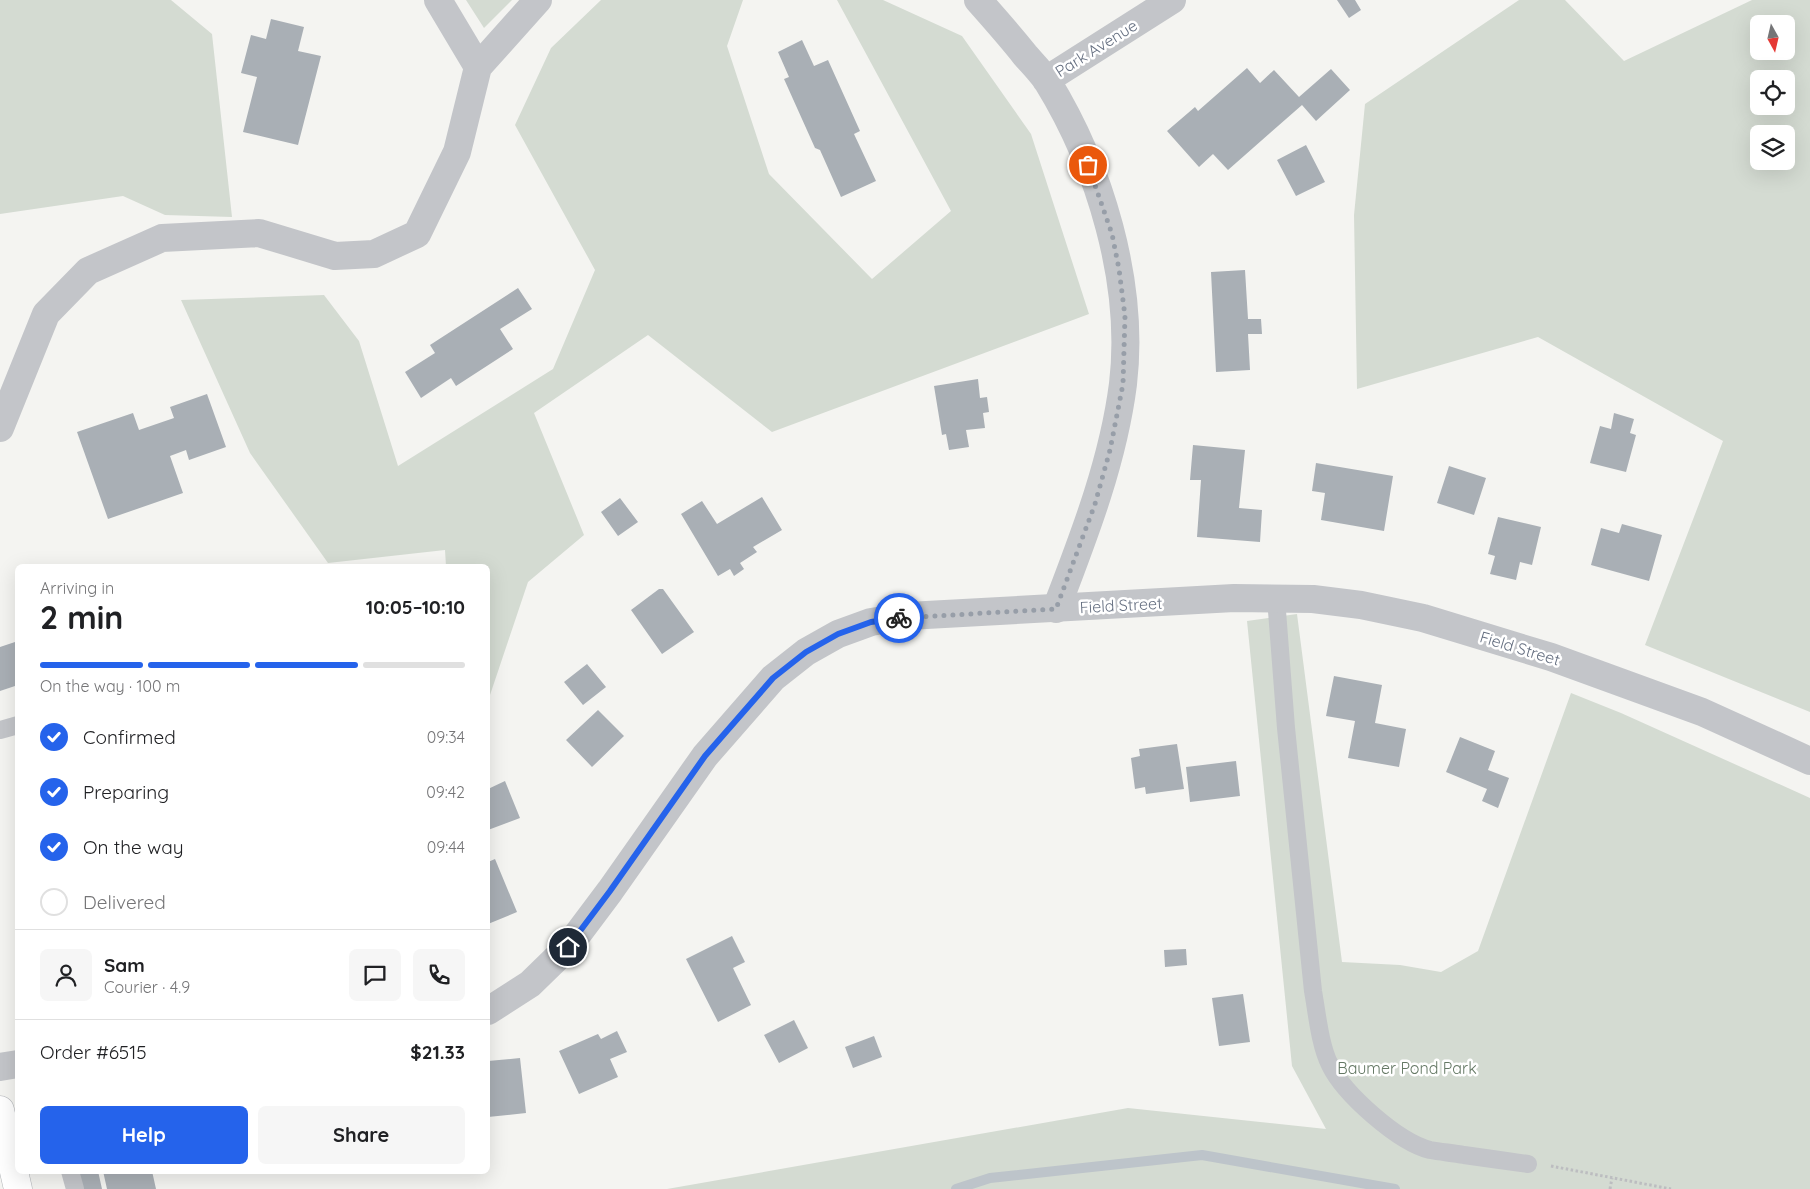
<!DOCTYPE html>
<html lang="en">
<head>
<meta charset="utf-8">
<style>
  :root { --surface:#fff; --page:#f6f6f6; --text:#202124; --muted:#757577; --line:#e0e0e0; --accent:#2563eb }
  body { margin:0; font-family:Quicksand,sans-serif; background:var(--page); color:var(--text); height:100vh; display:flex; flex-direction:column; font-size:19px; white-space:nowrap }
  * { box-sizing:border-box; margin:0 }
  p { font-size:16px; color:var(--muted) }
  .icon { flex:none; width:28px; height:28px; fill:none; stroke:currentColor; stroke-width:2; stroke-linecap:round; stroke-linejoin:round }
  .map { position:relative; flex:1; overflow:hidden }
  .details { position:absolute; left:15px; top:564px; width:475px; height:610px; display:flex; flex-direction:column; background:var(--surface); border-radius:8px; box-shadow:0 5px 20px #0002 }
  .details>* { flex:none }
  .needle { width:32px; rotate:172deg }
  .tools { position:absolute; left:1750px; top:15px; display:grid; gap:10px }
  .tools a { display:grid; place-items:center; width:45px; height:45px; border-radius:8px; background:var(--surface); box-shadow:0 5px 20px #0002; font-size:25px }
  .pin { position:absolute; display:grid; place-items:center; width:42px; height:42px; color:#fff; margin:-21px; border:2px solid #fff; border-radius:50%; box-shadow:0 1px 5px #0007 }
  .courier { position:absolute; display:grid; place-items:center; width:50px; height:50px; margin:-25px; border:4px solid #2563eb; border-radius:50%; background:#fff; color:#222; box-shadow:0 1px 6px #0007 }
  .summary em { font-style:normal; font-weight:700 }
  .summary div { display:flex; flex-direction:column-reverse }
  .summary { display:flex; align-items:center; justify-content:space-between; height:85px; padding:0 25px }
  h1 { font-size:32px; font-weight:700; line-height:38px }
  .bar { display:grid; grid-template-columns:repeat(4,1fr); gap:8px 5px; align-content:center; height:60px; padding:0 25px }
  .bar i { height:6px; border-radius:4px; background:var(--line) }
  .bar .selected { background:var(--accent) }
  .bar p { grid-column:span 4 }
  .line { display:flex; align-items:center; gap:12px; padding:0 25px; border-top:1px solid var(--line) }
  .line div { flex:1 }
  .round { display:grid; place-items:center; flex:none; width:52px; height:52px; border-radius:8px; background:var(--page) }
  ol { padding:0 25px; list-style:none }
  li { display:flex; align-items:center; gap:15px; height:55px }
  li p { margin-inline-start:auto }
  li .icon { padding:5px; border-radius:50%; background:var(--accent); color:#fff; stroke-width:4 }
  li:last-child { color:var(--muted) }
  li i { width:28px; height:28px; border:2px solid var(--line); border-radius:50% }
  .cta { display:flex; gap:10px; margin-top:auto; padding:10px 25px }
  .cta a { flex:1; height:58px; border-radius:8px; background:var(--accent); color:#fff; font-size:20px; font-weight:700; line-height:58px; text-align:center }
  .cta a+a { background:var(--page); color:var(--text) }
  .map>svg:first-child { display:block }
  .green { fill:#d4dbd2; fill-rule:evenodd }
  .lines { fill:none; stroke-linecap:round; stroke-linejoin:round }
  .stream { stroke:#bdc4ca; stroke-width:10 }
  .building { fill:#a9afb5 }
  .primary-casing { stroke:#b3b6ba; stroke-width:29 }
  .path { stroke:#bcbdc0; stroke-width:3; stroke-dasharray:2.5 2.5; stroke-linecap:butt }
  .service { stroke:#c3c5c9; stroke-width:18 }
  .minor { stroke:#c3c5c9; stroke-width:28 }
  .tertiary { stroke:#c3c5c9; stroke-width:28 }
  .primary { stroke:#fff; stroke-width:28 }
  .done { stroke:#979ea8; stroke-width:5; stroke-dasharray:0 9 }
  .route { stroke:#2563eb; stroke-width:6 }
  .labels { text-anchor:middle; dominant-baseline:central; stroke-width:5; stroke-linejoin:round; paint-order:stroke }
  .street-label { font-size:16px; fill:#656f80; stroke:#fff }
  .park-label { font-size:16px; fill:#647864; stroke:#fff }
</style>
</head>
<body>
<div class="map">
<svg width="1810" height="1189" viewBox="0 0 1810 1189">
  <rect width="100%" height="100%" fill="#f4f4f1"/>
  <path class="green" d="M0,0H171L212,34L232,217L165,215L123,196L0,214Z
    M466,0H512L484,28Z
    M601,0H743L727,46L769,174L872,279L951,211L837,0H883L962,36L1031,134L1089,314L772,432L648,335L534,413L584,535L528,582L488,701V566H446L445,550L328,563L250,453L181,300L324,295L359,341L398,466L553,369L595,270L515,125L551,48Z
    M1519,0H1565L1624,61L1752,0H1810V712L1645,645L1723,441L1538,337L1357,389L1354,215L1365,104ZM1759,24H1786V51H1759ZM1759,79H1786V106H1759ZM1759,134H1786V161H1759Z
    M1297,614L1342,962L1400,965L1441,972L1478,951L1571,693L1621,713L1810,798V1189H667L1128,1108L1326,1129L1292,1066L1247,621Z"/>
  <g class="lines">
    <path class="stream" d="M956,1189L990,1178L1202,1155L1395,1189"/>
  </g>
  <path class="building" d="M1337,0H1355L1361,10L1349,18Z
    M271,19L304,27L298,51L321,56L298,145L243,132L257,77L241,73L251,35L266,39Z
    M802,40L814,66L828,60L860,131L854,134L876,181L841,197L820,150L815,148L784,79L789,77L778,52Z
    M1247,68L1260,83L1274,70L1299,97L1331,69L1350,90L1316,121L1302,105L1228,170L1213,154L1199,167L1167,131L1195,107L1198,111Z
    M1306,145L1325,182L1296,196L1277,160Z
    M1245,270L1248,319H1261L1262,334H1248L1250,370L1216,372L1211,272Z
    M518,288L532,309L500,329L513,349L456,386L451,378L421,398L405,372L435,353L430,345Z
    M978,379L980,398L987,397L989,412L983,413L985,428L966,430L969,447L949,450L946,434L942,435L934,386Z
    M207,394L226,447L189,460L186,450L170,456L183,493L108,519L77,432L133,413L139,430L174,418L170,407Z
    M1614,413L1634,419L1630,433L1636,435L1626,472L1590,463L1600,426L1611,429Z
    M1193,445L1245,450L1239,508L1262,510L1260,542L1197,537L1201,480H1190Z
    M1316,463L1393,476L1384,531L1321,520L1325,493L1312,491Z
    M1449,466L1486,478L1474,515L1437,503Z
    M762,497L782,530L753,547L757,552L740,563L744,569L734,576L730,569L718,576L681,514L702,501L717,524Z
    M620,498L638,522L618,536L601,512Z
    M1498,517L1541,527L1532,565L1520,562L1516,580L1490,574L1495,556L1488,554Z
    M1622,524L1662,535L1649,581L1591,565L1601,528L1619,533Z
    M659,589H663L694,632L662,654L631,610Z
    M18,641V685L0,691V647Z
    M587,664L606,687L583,705L564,682Z
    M1334,676L1382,685L1375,723L1406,729L1399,767L1348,758L1355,721L1326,716Z
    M598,710L624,736L592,767L566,740Z
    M1460,737L1495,751L1488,770L1509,778L1498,808L1482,801L1487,789L1446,772Z
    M1177,744L1184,789L1146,794L1145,787L1135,789L1131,758L1140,756L1139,749Z
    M1236,761L1240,796L1190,802L1186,767Z
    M505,781L520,818L488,830V789Z
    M495,859L517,912L488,924V862Z
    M732,936L745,962L733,968L751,1005L718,1022L686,959Z
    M1186,949L1187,965L1165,967L1164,950Z
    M1243,994L1250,1042L1219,1046L1212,998Z
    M794,1020L808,1048L779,1063L764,1035Z
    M617,1031L627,1052L610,1059L618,1077L579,1094L559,1051L598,1034L601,1039Z
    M874,1036L882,1057L853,1068L845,1047Z
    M520,1058L526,1113L488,1117V1061Z
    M84,1171H98L102,1189H70L67,1174Z
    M103,1171H152L156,1189H107Z"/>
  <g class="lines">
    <g class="primary-casing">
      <path id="primary" d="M0,1110L18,1189"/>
    </g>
    <path class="path" d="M1551,1166L1671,1189
      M1610,1189L1612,1178"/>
    <path class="service" d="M1276,598L1286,728L1313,991C1317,1013 1320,1046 1330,1065C1344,1094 1398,1142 1430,1150C1441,1152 1453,1153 1464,1155C1485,1158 1507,1161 1528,1164
      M0,730L18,725
      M70,1171L75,1189"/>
    <path class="minor" d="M438,0L478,67
      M978,0C994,18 1010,36 1025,55C1032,63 1041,72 1047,81C1100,167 1135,283 1123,384C1113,462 1084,536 1056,609
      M1046,80L1172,0
      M0,428L46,314L88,271L162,238L259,233L335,256L374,254L417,234L457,152L478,67L538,0"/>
    <path class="tertiary" d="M488,1011L530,984L568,947L610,891L705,756L773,678L806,652L838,634L871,622L908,616L1234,598L1313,599L1361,605L1423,618L1551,657L1702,712L1810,761
      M0,1067L18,1064"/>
    <use href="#primary" class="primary"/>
  </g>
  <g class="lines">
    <path class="done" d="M899,618L1056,609L1095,504L1110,450L1123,384L1125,316L1119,269L1112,234L1088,165"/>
    <path class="route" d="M568,947L610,891L705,756L773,678L806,652L838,634L871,622L899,618"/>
  </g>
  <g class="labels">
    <g class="street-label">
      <text transform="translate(1096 48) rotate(-32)">Park Avenue</text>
      <text transform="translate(1121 605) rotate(-3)">Field Street</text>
      <text transform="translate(1520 648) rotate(17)">Field Street</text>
    </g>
    <g class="park-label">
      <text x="1407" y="1068">Baumer Pond Park</text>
    </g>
  </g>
</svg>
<div class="tools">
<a><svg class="needle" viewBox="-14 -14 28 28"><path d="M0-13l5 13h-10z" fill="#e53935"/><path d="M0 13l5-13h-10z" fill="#757577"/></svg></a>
<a><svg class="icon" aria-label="locate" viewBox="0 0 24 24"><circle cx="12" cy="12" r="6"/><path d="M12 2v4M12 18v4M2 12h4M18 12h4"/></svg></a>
<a><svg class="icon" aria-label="layers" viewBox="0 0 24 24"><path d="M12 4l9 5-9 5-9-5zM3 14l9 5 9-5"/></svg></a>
</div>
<div class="pin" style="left:1088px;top:165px;background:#ea580c"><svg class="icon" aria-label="bag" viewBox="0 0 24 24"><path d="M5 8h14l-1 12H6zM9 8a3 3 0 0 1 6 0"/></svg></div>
<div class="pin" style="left:568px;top:947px;background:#1f2937"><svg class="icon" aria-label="home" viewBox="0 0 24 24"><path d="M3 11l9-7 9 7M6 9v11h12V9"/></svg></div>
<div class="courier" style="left:899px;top:618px"><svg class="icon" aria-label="bike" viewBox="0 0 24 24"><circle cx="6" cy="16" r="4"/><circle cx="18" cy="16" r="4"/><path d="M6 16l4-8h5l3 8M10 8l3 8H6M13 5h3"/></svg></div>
<section class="details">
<div class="summary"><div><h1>2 min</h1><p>Arriving in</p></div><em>10:05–10:10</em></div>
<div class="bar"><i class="selected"></i><i class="selected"></i><i class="selected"></i><i></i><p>On the way · 100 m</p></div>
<ol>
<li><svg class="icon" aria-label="check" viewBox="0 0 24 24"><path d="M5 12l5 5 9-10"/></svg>Confirmed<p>09:34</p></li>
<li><svg class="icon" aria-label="check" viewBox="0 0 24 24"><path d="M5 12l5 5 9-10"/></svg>Preparing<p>09:42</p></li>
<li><svg class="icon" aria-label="check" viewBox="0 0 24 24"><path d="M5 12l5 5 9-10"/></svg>On the way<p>09:44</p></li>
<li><i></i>Delivered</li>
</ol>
<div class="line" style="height:90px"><a class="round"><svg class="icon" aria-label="person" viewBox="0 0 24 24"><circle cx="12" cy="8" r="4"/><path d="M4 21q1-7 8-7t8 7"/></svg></a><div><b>Sam</b><p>Courier · 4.9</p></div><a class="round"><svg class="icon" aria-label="chat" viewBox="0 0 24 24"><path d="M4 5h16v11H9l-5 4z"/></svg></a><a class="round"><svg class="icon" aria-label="phone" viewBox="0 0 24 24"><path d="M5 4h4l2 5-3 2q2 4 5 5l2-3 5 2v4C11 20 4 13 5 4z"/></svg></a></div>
<div class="line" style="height:65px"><div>Order #6515</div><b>$21.33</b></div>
<div class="cta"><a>Help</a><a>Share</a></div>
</section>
</div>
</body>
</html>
